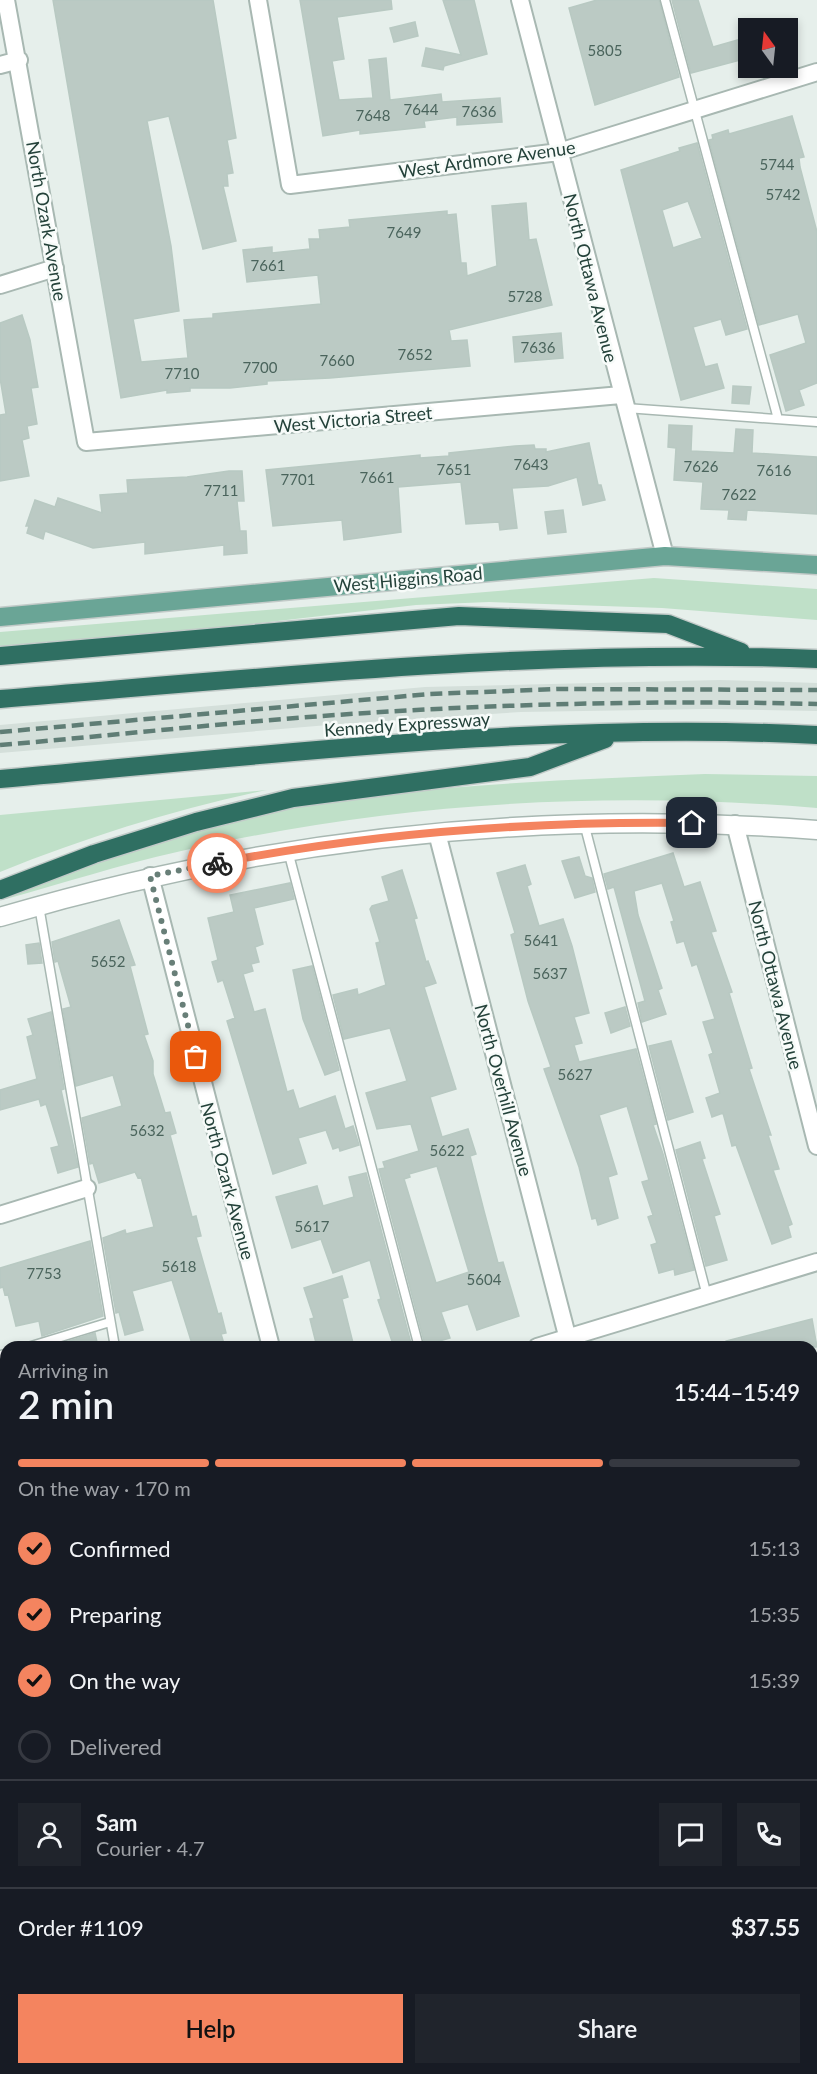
<!DOCTYPE html>
<html lang="en">
<head>
<meta charset="utf-8">
<style>
  :root { --surface:#171b24; --page:#20242c; --text:#f1f3f6; --muted:#9ea1a6; --line:#363941; --accent:#f4845f }
  body { margin:0; font-family:Lato,sans-serif; background:var(--page); color:var(--text); height:100vh; display:flex; flex-direction:column; font-size:22px; white-space:nowrap }
  * { box-sizing:border-box; margin:0 }
  p { font-size:20px; color:var(--muted) }
  .icon { flex:none; width:33px; height:33px; fill:none; stroke:currentColor; stroke-width:2; stroke-linecap:round; stroke-linejoin:round }
  .map { position:relative; flex:1; overflow:hidden }
  .panel { position:absolute; left:0px; top:1341px; width:818px; height:734px; display:flex; flex-direction:column; background:var(--surface); border-radius:18px 18px 0 0; box-shadow:0 3px 9px #0003 }
  .panel>* { flex:none }
  .needle { width:39px; rotate:345deg }
  .tools { position:absolute; left:738px; top:18px; display:grid; gap:12px }
  .tools a { display:grid; place-items:center; width:60px; height:60px; border-radius:0px; background:var(--surface); box-shadow:0 3px 9px #0003; font-size:30px }
  .pin { position:absolute; display:grid; place-items:center; width:51px; height:51px; color:#fff; margin:-26px; border-radius:12px; box-shadow:0 3px 9px #0006 }
  .courier { position:absolute; display:grid; place-items:center; width:60px; height:60px; margin:-30px; border:4px solid #f4845f; border-radius:50%; background:#fff; color:#222; box-shadow:0 2px 8px #0007 }
  .summary em { font-style:normal; font-weight:600 }
  .summary div { display:flex; flex-direction:column-reverse }
  .summary { display:flex; align-items:center; justify-content:space-between; height:102px; padding:0 18px }
  h1 { font-size:39px; font-weight:600; line-height:45px }
  .bar { display:grid; grid-template-columns:repeat(4,1fr); gap:9px 6px; align-content:center; height:72px; padding:0 18px }
  .bar i { height:8px; border-radius:4px; background:var(--line) }
  .bar .selected { background:var(--accent) }
  .bar p { grid-column:span 4 }
  .line { display:flex; align-items:center; gap:15px; padding:0 18px; border-top:2px solid var(--line) }
  .line div { flex:1 }
  .round { display:grid; place-items:center; flex:none; width:63px; height:63px; border-radius:0px; background:var(--page) }
  ol { padding:0 18px; list-style:none }
  li { display:flex; align-items:center; gap:18px; height:66px }
  li p { margin-inline-start:auto }
  li .icon { padding:6px; border-radius:50%; background:var(--accent); color:#111; stroke-width:4 }
  li:last-child { color:var(--muted) }
  li i { width:33px; height:33px; border:3px solid var(--line); border-radius:50% }
  .action { display:flex; gap:12px; margin-top:auto; padding:12px 18px }
  .action a { flex:1; height:69px; border-radius:0px; background:var(--accent); color:#111; font-size:24px; font-weight:600; line-height:69px; text-align:center }
  .action a+a { background:var(--page); color:var(--text) }
  .map>svg:first-child { display:block }
  .built { fill:#d4dfda }
  .green { fill:#bfe0c8 }
  .building { fill:#bbcac4; stroke:#b8c9c2; stroke-width:1.5; fill-rule:evenodd }
  .lines { fill:none; stroke-linecap:round; stroke-linejoin:round }
  .service-casing { stroke:#a8b8b2; stroke-width:11 }
  .minor-casing { stroke:#a8b8b2; stroke-width:20 }
  .tertiary-casing { stroke:#a8b8b2; stroke-width:21 }
  .primary-casing { stroke:#c2cac8; stroke-width:21 }
  .motorway-casing { stroke:#c2cac8; stroke-width:21 }
  .service { stroke:#fff; stroke-width:8 }
  .minor { stroke:#fff; stroke-width:16 }
  .tertiary { stroke:#fff; stroke-width:18 }
  .primary { stroke:#6aa596; stroke-width:18 }
  .motorway { stroke:#2f6f62; stroke-width:18 }
  .rail { stroke:#5f7d75; stroke-width:4.5; stroke-dasharray:12 6; stroke-linecap:butt }
  .done { stroke:#687f78; stroke-width:6; stroke-dasharray:0 10.8 }
  .route { stroke:#f4845f; stroke-width:8 }
  .labels { text-anchor:middle; dominant-baseline:central; stroke-width:5; stroke-linejoin:round; paint-order:stroke }
  .number-label { font-size:15px; fill:#4a645c }
  .street-label { font-size:18px; fill:#24423a; stroke:#f7fbf9 }
</style>
</head>
<body>
<div class="map">
<svg width="817" height="2074" viewBox="0 0 817 2074">
  <rect width="100%" height="100%" fill="#e6efeb"/>
  <path class="built" d="M720,680L817,683V711L708,709L521,712L340,724L0,753V725L425,687Z"/>
  <path class="green" d="M654,578L817,589V620L662,608L489,602L416,605L217,628L0,647V632Z
    M705,774L817,776V808C603,790 386,803 177,852C120,865 63,883 6,899L9,894C80,867 150,840 224,822C381,785 545,781 705,774Z
    M267,790C176,809 87,837 0,872V815Z"/>
  <path class="building" d="M53,0H213L236,138L227,140L233,173L227,174L228,186H223L236,241L203,249L169,116L147,121L171,246L179,311L133,319L141,362L188,358L184,320L213,318V314L321,304L318,275L247,282L243,250L272,247V253L310,249L309,239H320L319,230L350,227L349,220L447,211V215L456,214L461,263H466L467,276L497,266L492,206L526,203L529,240L536,239L552,305L449,330L451,341L467,340L470,366L330,378L267,381V384L230,388H190V391L167,393V390L121,398Z
    M300,0H391L392,9L337,17L344,59L332,61L339,100L373,98L369,60L386,58L390,100L441,94L442,102L500,98L502,122L457,125V117L424,121L425,127L360,134V130L323,136Z
    M443,0H474L487,54L444,66L443,70L422,66L426,48L461,55Z
    M597,0H659L679,77L595,105L569,8Z
    M672,0H698L713,47L748,37V58L691,73Z
    M415,22L418,36L394,42L390,28Z
    M792,116L804,157L799,158L800,167L817,232V383L799,390L804,405L786,411L770,355L806,343L798,314L759,325L709,140L713,139L712,135L728,130L729,134Z
    M697,143L747,329L726,335L721,319L693,327L705,367L717,364L724,388L681,400L621,170L680,151L679,148ZM688,201L702,238L673,248L662,210Z
    M22,315L30,340L38,387L31,388L37,424L27,426L29,438L22,440L29,476L0,481V415L6,414L0,378V323Z
    M561,333L563,358L515,362L513,337Z
    M733,386L751,387L749,404L732,403Z
    M669,425L692,426L691,451L734,453L736,429L753,430L752,453L817,457V514L747,510L746,520L728,519L729,510L701,509L703,482L674,480L676,448L668,447Z
    M589,443L598,485H601L605,500L583,505L577,477L548,486L512,488L517,528L500,530L499,522L466,524L461,482L398,487L401,532L344,540L342,520L273,526L266,470L420,455V458L449,456V453L515,446L534,445L535,449H546V452Z
    M229,471H242L244,501H237L240,531H246L247,553L224,555V545L145,554V542L93,548L45,531L43,539L27,533L29,526H26L35,500L55,507L58,498L102,513L100,495L128,493L127,480L187,477Z
    M563,510L566,532L548,534L545,512Z
    M673,853L684,887L700,882L716,931L711,932L732,992L729,993L752,1068L749,1069L771,1135H768L779,1169L773,1170L792,1224L788,1226L791,1237L772,1244L736,1145L732,1146L723,1113L712,1117L706,1098L720,1093L709,1055L713,1053L703,1022L715,1019L697,964L692,966L684,941L677,943L671,922L674,921L662,883L634,891L638,915L662,988L658,990L666,1014L642,1022L638,1003L645,1001L614,887L608,889L604,874Z
    M579,857L585,876L592,878L595,892L575,898L562,861Z
    M525,865L531,884L527,886L539,926L563,919L572,946L589,1013L574,1017L582,1043L574,1045L579,1062L636,1049L656,1124L653,1125L663,1154L694,1270L675,1275L674,1269L659,1273L651,1245L657,1243L648,1217L653,1215L642,1182L649,1180L627,1106L599,1115L617,1174L608,1177L618,1218L598,1225L596,1218L592,1219L579,1167L544,1069L551,1067L528,1001L511,935L515,933L497,873Z
    M402,870L417,918L414,919L426,962L428,961L436,983L424,987L456,1089L430,1097L442,1137L468,1129L476,1154L470,1156L484,1211L498,1263L503,1262L519,1316L477,1330L468,1304L441,1312L450,1338L425,1345L379,1169L385,1168L383,1162L419,1151L411,1124L377,1129L366,1093L407,1081L390,1028L344,1039L333,995L357,989L358,995L386,985L376,943L380,942L370,909L372,906L389,901L382,877ZM437,1166L469,1272L436,1283L404,1179L410,1177L409,1174Z
    M290,883L294,899L254,908L263,944L255,947L259,962L251,964L253,971L243,974L254,1012L265,1009L287,1092L293,1090L299,1109L335,1096L345,1129L353,1126L359,1145L340,1151L339,1147L333,1149L326,1130L298,1138L306,1163L273,1174L227,1021L235,1018L223,980L218,982L212,962L218,960L208,918L234,912L230,895Z
    M119,920L135,965L130,966L148,1034L144,1035L153,1061V1074L165,1113L170,1112L176,1133L170,1135L192,1217L196,1216L201,1236L196,1237L218,1314L221,1313L226,1333L221,1334L225,1347H193L172,1280L132,1291L143,1330L125,1335L119,1312L116,1313L103,1238L125,1230L126,1234L154,1227L141,1177L138,1178L135,1172L99,1183L93,1163L90,1164L82,1118L122,1106L113,1075L76,1086L63,1009L71,1007L58,961L55,962L52,942Z
    M39,943L42,963L28,964L26,945Z
    M312,966L339,1070L325,1075L303,1019L293,970Z
    M625,1007L630,1026L611,1033L605,1013Z
    M51,1012L64,1089L61,1090L78,1167L58,1173L51,1148L59,1146L46,1104L41,1106L39,1099L0,1110V1090L37,1079L27,1037L33,1035L28,1019Z
    M671,1041L693,1112L668,1120L649,1046Z
    M700,1142L705,1158L702,1159L720,1214L714,1216L727,1260L706,1266L676,1150Z
    M366,1173L412,1347H394L378,1300L381,1299L370,1260L333,1273L321,1239L292,1248L276,1197L317,1186L323,1206L354,1197L349,1177Z
    M90,1241L103,1316L42,1336L39,1321L16,1326L8,1294L5,1295L3,1287L0,1288V1268Z
    M342,1276L348,1297L342,1299L354,1347H317L310,1319L314,1318L304,1288Z
    M812,1319L817,1347H726V1341Z
    M95,1333L98,1347H50Z"/>
  <g class="lines">
    <g class="service-casing">
      <path id="service" d="M665,0L778,419
        M626,408L817,422
        M584,823L707,1296
        M288,851L419,1347
        M39,906L115,1347
        M28,1347L110,1322
        M0,1355L6,1354
        M812,1413L817,1412
        M0,1668L6,1666
        M812,1710L817,1708
        M0,1959L6,1957
        M812,2010L817,2008
        M601,2074L619,2068"/>
    </g>
    <g class="minor-casing">
      <path id="minor" d="M6,0L86,442L621,395
        M258,0L290,185L559,152L817,72
        M520,0L665,556
        M0,65L19,60
        M0,285L55,268
        M735,824L817,1146
        M437,833L570,1347
        M150,876L271,1347
        M0,1215L87,1188
        M537,1347L817,1262
        M0,1467L6,1490
        M0,1512L6,1510
        M812,1563L817,1561
        M0,1812L6,1810
        M812,1860L817,1859
        M158,2068L159,2074
        M758,2068L759,2074
        M117,2074L136,2068"/>
    </g>
    <g class="tertiary-casing">
      <path id="tertiary" d="M0,917C267,838 540,809 817,830"/>
    </g>
    <g class="primary-casing">
      <path id="primary" d="M0,617L665,556L817,565"/>
    </g>
    <g class="motorway-casing">
      <path id="motorway" d="M0,656L459,616L668,624L741,652
        M0,699C272,677 544,648 817,659
        M0,779C270,755 546,721 817,735
        M0,890L94,854L196,822L293,798L530,767L605,739"/>
    </g>
    <use href="#service" class="service"/>
    <use href="#minor" class="minor"/>
    <use href="#tertiary" class="tertiary"/>
    <use href="#primary" class="primary"/>
    <use href="#motorway" class="motorway"/>
    <path class="rail" d="M0,732L430,694L559,689L817,690
      M0,745C107,736 214,724 322,716C487,704 652,700 817,704"/>
  </g>
  <g class="lines">
    <path class="done" d="M196,1057L150,876L217,863"/>
    <path class="route" d="M217,863C373,833 533,821 692,823"/>
  </g>
  <g class="labels">
    <g class="number-label">
      <text x="605" y="50">5805</text>
      <text x="421" y="109">7644</text>
      <text x="479" y="111">7636</text>
      <text x="373" y="115">7648</text>
      <text x="777" y="164">5744</text>
      <text x="783" y="194">5742</text>
      <text x="404" y="232">7649</text>
      <text x="268" y="265">7661</text>
      <text x="525" y="296">5728</text>
      <text x="538" y="347">7636</text>
      <text x="415" y="354">7652</text>
      <text x="337" y="360">7660</text>
      <text x="260" y="367">7700</text>
      <text x="182" y="373">7710</text>
      <text x="531" y="464">7643</text>
      <text x="701" y="466">7626</text>
      <text x="454" y="469">7651</text>
      <text x="774" y="470">7616</text>
      <text x="377" y="477">7661</text>
      <text x="298" y="479">7701</text>
      <text x="221" y="490">7711</text>
      <text x="739" y="494">7622</text>
      <text x="541" y="940">5641</text>
      <text x="108" y="961">5652</text>
      <text x="550" y="973">5637</text>
      <text x="575" y="1074">5627</text>
      <text x="147" y="1130">5632</text>
      <text x="447" y="1150">5622</text>
      <text x="312" y="1226">5617</text>
      <text x="179" y="1266">5618</text>
      <text x="44" y="1273">7753</text>
      <text x="484" y="1279">5604</text>
    </g>
    <g class="street-label">
      <text transform="translate(487 159) rotate(-8)">West Ardmore Avenue</text>
      <text transform="translate(47 221) rotate(80)">North Ozark Avenue</text>
      <text transform="translate(591 278) rotate(76)">North Ottawa Avenue</text>
      <text transform="translate(353 419) rotate(-5)">West Victoria Street</text>
      <text transform="translate(408 579) rotate(-5)">West Higgins Road</text>
      <text transform="translate(407 724) rotate(-4)">Kennedy Expressway</text>
      <text transform="translate(776 985) rotate(76)">North Ottawa Avenue</text>
      <text transform="translate(504 1090) rotate(75)">North Overhill Avenue</text>
      <text transform="translate(228 1181) rotate(75)">North Ozark Avenue</text>
    </g>
  </g>
</svg>
<div class="tools">
<a><svg class="needle" viewBox="-14 -14 28 28"><path d="M0-13l5 13h-10z" fill="#e53935"/><path d="M0 13l5-13h-10z" fill="#9ea1a6"/></svg></a>
</div>
<div class="pin" style="left:196px;top:1057px;background:#ea580c"><svg class="icon" aria-label="bag" viewBox="0 0 24 24"><path d="M5 8h14l-1 12H6zM9 8a3 3 0 0 1 6 0"/></svg></div>
<div class="pin" style="left:692px;top:823px;background:#1f2937"><svg class="icon" aria-label="home" viewBox="0 0 24 24"><path d="M3 11l9-7 9 7M6 9v11h12V9"/></svg></div>
<div class="courier" style="left:217px;top:863px"><svg class="icon" aria-label="bike" viewBox="0 0 24 24"><circle cx="6" cy="16" r="4"/><circle cx="18" cy="16" r="4"/><path d="M6 16l4-8h5l3 8M10 8l3 8H6M13 5h3"/></svg></div>
<section class="panel">
<div class="summary"><div><h1>2 min</h1><p>Arriving in</p></div><em>15:44–15:49</em></div>
<div class="bar"><i class="selected"></i><i class="selected"></i><i class="selected"></i><i></i><p>On the way · 170 m</p></div>
<ol>
<li><svg class="icon" aria-label="check" viewBox="0 0 24 24"><path d="M5 12l5 5 9-10"/></svg>Confirmed<p>15:13</p></li>
<li><svg class="icon" aria-label="check" viewBox="0 0 24 24"><path d="M5 12l5 5 9-10"/></svg>Preparing<p>15:35</p></li>
<li><svg class="icon" aria-label="check" viewBox="0 0 24 24"><path d="M5 12l5 5 9-10"/></svg>On the way<p>15:39</p></li>
<li><i></i>Delivered</li>
</ol>
<div class="line" style="height:108px"><a class="round"><svg class="icon" aria-label="person" viewBox="0 0 24 24"><circle cx="12" cy="8" r="4"/><path d="M4 21q1-7 8-7t8 7"/></svg></a><div><b>Sam</b><p>Courier · 4.7</p></div><a class="round"><svg class="icon" aria-label="chat" viewBox="0 0 24 24"><path d="M4 5h16v11H9l-5 4z"/></svg></a><a class="round"><svg class="icon" aria-label="phone" viewBox="0 0 24 24"><path d="M5 4h4l2 5-3 2q2 4 5 5l2-3 5 2v4C11 20 4 13 5 4z"/></svg></a></div>
<div class="line" style="height:78px"><div>Order #1109</div><b>$37.55</b></div>
<div class="action"><a>Help</a><a>Share</a></div>
</section>
</div>
</body>
</html>
